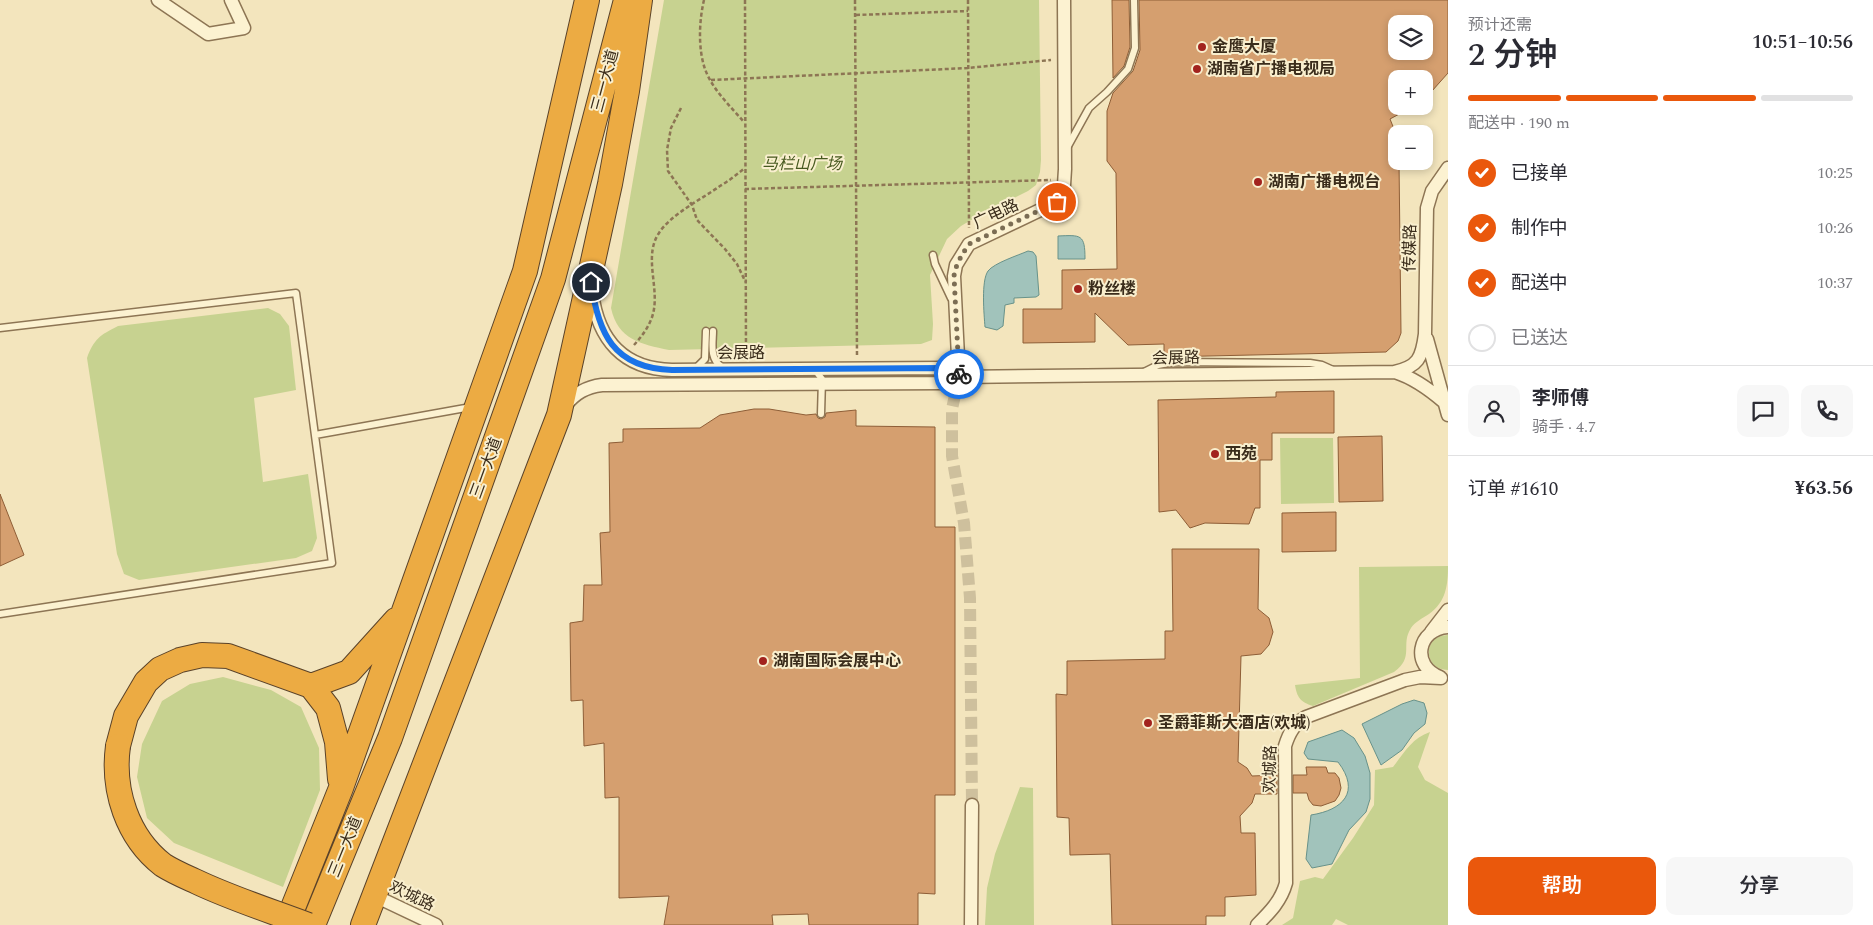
<!DOCTYPE html>
<html lang="zh">
<head>
<meta charset="utf-8">
<style>
  :root { --surface:#fff; --page:#f7f7f7; --text:#2b2b33; --muted:#7c7c81; --line:#e1e1e2; --accent:#ea580c }
  body { margin:0; font-family:Spectral,"Noto Sans SC",serif; background:var(--page); color:var(--text); height:100vh; display:flex; flex-direction:column; font-size:19px; white-space:nowrap }
  * { box-sizing:border-box; margin:0 }
  p { font-size:16px; color:var(--muted) }
  .icon { flex:none; width:28px; height:28px; fill:none; stroke:currentColor; stroke-width:2; stroke-linecap:round; stroke-linejoin:round }
  .map { position:relative; flex:1; overflow:hidden }
  .details { display:flex; flex-direction:column; background:var(--surface); width:425px }
  .details>* { flex:none }
  .controls { position:absolute; left:1388px; top:15px; display:grid; gap:10px }
  .controls a { display:grid; place-items:center; width:45px; height:45px; border-radius:10px; background:var(--surface); box-shadow:0 2px 8px #0003; font-size:25px }
  .pin { position:absolute; display:grid; place-items:center; width:42px; height:42px; color:#fff; margin:-21px; border:2px solid #fff; border-radius:50%; box-shadow:0 1px 5px #0007 }
  .courier { position:absolute; display:grid; place-items:center; width:50px; height:50px; margin:-25px; border:4px solid #1a73e8; border-radius:50%; background:#fff; color:#222; box-shadow:0 1px 6px #0007 }
  .head em { font-style:normal; font-weight:600 }
  .head div { display:flex; flex-direction:column-reverse }
  .head { display:flex; align-items:center; justify-content:space-between; height:85px; padding:0 20px }
  h1 { font-size:32px; font-weight:600; line-height:38px }
  .bar { display:grid; grid-template-columns:repeat(4,1fr); gap:8px 5px; align-content:center; height:60px; padding:0 20px }
  .bar i { height:6px; border-radius:4px; background:var(--line) }
  .bar .selected { background:var(--accent) }
  .bar p { grid-column:span 4 }
  .line { display:flex; align-items:center; gap:12px; padding:0 20px; border-top:1px solid var(--line) }
  .line div { flex:1 }
  .round { display:grid; place-items:center; flex:none; width:52px; height:52px; border-radius:10px; background:var(--page) }
  ol { padding:0 20px; list-style:none }
  li { display:flex; align-items:center; gap:15px; height:55px }
  li p { margin-inline-start:auto }
  li .icon { padding:5px; border-radius:50%; background:var(--accent); color:#fff; stroke-width:4 }
  li:last-child { color:var(--muted) }
  li i { width:28px; height:28px; border:2px solid var(--line); border-radius:50% }
  .cta { display:flex; gap:10px; margin-top:auto; padding:10px 20px }
  .cta a { flex:1; height:58px; border-radius:10px; background:var(--accent); color:#fff; font-size:20px; font-weight:600; line-height:58px; text-align:center }
  .cta a+a { background:var(--page); color:var(--text) }
  main { display:flex; flex:1; min-height:0 }
  .map>svg:first-child { display:block }
  .green { fill:#c7d290 }
  .water { fill:#a1c3bb; stroke:#68928a }
  .building { fill:#d59f6f; stroke:#8e5e37; fill-rule:evenodd }
  .lines { fill:none; stroke-linecap:round; stroke-linejoin:round }
  .street-tunnel { stroke:#cec09d; stroke-width:12; stroke-dasharray:12 6; stroke-linecap:butt }
  .lane-casing { stroke:#8d7554; stroke-width:9 }
  .street-casing { stroke:#8d7554; stroke-width:15 }
  .highway-casing { stroke:#5a4229; stroke-width:26 }
  .path { stroke:#8d7554; stroke-width:2.5; stroke-dasharray:4 2.5; stroke-linecap:butt }
  .lane { stroke:#fcf2d1; stroke-width:6 }
  .street { stroke:#fcf2d1; stroke-width:12 }
  .highway { stroke:#ecab43; stroke-width:24 }
  .highway-bridge-casing { stroke:#5a4229; stroke-width:26; stroke-linecap:butt }
  .highway-bridge { stroke:#ecab43; stroke-width:24 }
  .done { stroke:#7b6d54; stroke-width:5; stroke-dasharray:0 9 }
  .route { stroke:#1a73e8; stroke-width:6 }
  .poi-dot { fill:#a2231e; stroke:#f9efce; stroke-width:2 }
  .labels { text-anchor:middle; dominant-baseline:central; stroke-width:4; stroke-linejoin:round; paint-order:stroke }
  .poi-label { font-size:16px; font-weight:bold; fill:#3a2c1b; stroke:#f9efce; text-anchor:start }
  .street-label { font-size:16px; fill:#3a2c1b; stroke:#f9efce }
  .park-label { font-size:16px; font-style:italic; fill:#47591f; stroke:#f9efce }
</style>
</head>
<body>
<main>
<div class="map">
<svg width="1448" height="925" viewBox="0 0 1448 925">
  <rect width="100%" height="100%" fill="#f3e5bd"/>
  <path class="green" d="M664,0H1039L1041,160L1040,172L1036,185L1028,191L978,216L961,226L947,239L930,275L933,324L932,340L921,344L669,350C641,344 618,340 611,308Z
    M268,308L280,314L289,326L296,390L254,398L263,482L308,474L317,538L312,551L296,558L139,580L124,574L117,554L87,358C94,339 100,335 118,326Z
    M1280,438H1333L1334,503L1281,504Z
    M1448,566C1448,585 1446,602 1429,614C1423,618 1415,622 1411,628C1400,645 1415,657 1394,672L1313,706C1300,702 1297,697 1295,685L1360,678L1359,567Z
    M1448,635V670C1423,670 1422,635 1448,635Z
    M223,677L271,690L301,707L319,748L320,790L283,887L174,843L147,818L137,777L142,744L162,701L190,684Z
    M1430,732L1418,767L1425,780L1448,793V925H1348L1336,919L1332,925H1282L1293,918L1300,881L1315,877L1323,879L1353,838L1374,805L1375,770L1393,767C1404,753 1412,738 1430,732Z
    M1020,787L1033,788L1034,925H985L987,888L995,854Z"/>
  <path class="water" d="M1058,236C1081,235 1085,234 1085,259H1058Z
    M1028,251L1033,252L1036,256L1039,295L1036,297L1014,298V303L1005,305L1003,326L997,330L985,327C984,314 981,281 988,271C994,263 1019,255 1028,251Z
    M1414,700L1424,703L1427,713L1425,724L1414,733L1402,750L1381,765L1362,724L1402,704Z
    M1342,730L1354,738L1365,756L1370,773V799L1366,812L1349,830L1332,864L1312,868L1306,859L1311,815C1343,810 1361,792 1338,762L1308,759L1304,753L1308,742Z"/>
  <path class="building" d="M1112,0H1129L1130,47L1124,66L1113,78Z
    M1139,0H1448V73L1424,100V79H1396V106H1414L1390,119L1396,134V161H1399L1401,333L1398,341L1386,352L1164,357V344L1128,345L1095,313V342L1023,343V309H1062V270L1117,269L1116,173L1107,161V111L1113,93L1133,71L1140,50ZM1396,24H1424V51H1396Z
    M1334,391V433H1272V460H1260V508H1255L1249,524L1205,523L1190,528L1176,510L1159,512L1158,400L1276,397V392Z
    M754,409H769L806,415L816,414L818,418L821,419L825,417L826,413L856,410V426L935,427V527H955V795H935V894L918,893V925H809L808,914L772,915L773,925H664L669,896L619,898V797L605,798L604,743L584,746L583,700L571,701L570,623L583,621L584,585H602L600,533L610,532L609,443L623,442V429L700,428L720,415Z
    M1382,436L1383,501L1339,502L1338,437Z
    M0,494L24,555L0,566Z
    M1336,512V551L1282,552V513Z
    M1172,549H1259L1258,609L1269,618L1273,632L1269,645L1261,654L1241,656L1238,762L1247,768L1252,776L1277,775V794H1255L1252,803L1240,816L1241,833H1255L1256,895L1225,897V916H1206V925H1112L1110,854L1070,855L1069,818L1057,817L1056,694L1067,695V661L1165,659V631H1173Z
    M1306,767H1326L1328,773H1335L1339,778L1341,788L1339,795L1335,801L1321,806L1313,805L1309,800L1307,793H1293V775H1307Z"/>
  <g class="lines">
    <path class="street-tunnel" d="M959,377L952,409V456L964,523L970,598L972,805"/>
    <g class="lane-casing">
      <path id="lane" d="M1068,146L1089,108L1107,92L1128,69L1135,48L1134,0
        M933,255L935,264L951,298
        M0,328L296,293L332,563L0,614
        M713,331C713,343 709,359 722,367
        M696,368L705,359L706,331
        M815,370L822,379L821,414
        M1144,372L1158,365L1174,362L1310,363L1322,365L1333,370
        M315,435L471,407"/>
    </g>
    <g class="street-casing">
      <path id="street" d="M158,0L208,34L244,28L231,0
        M592,293C598,339 623,369 672,370L943,368L959,377
        M1427,339L1448,415
        M1395,372C1414,378 1429,389 1444,402
        M959,377L954,276L956,265L969,244L1057,202L1062,194L1064,185L1065,169L1064,0
        M565,406C575,393 586,387 602,385L942,383L959,377L1394,372C1418,367 1422,358 1425,334L1427,208L1432,191L1448,168
        M1431,632L1448,610
        M1440,677C1411,666 1417,629 1448,627
        M375,896L436,925
        M971,925L972,805
        M1257,925C1270,912 1281,901 1286,883L1285,746C1289,733 1294,724 1306,717L1405,680L1420,677L1441,678"/>
    </g>
    <g class="highway-casing">
      <path id="highway" d="M311,686L349,672L396,620
        M118,746L126,716L146,682L160,669L180,660L202,655L228,656L311,686L328,708L337,742L340,779
        M286,925L341,788L525,271L587,0
        M313,925L390,738L553,279L626,0
        M363,925L559,415L610,184L627,91L640,0"/>
    </g>
    <path class="path" d="M704,0C699,21 698,49 705,69C712,89 731,107 744,122
      M745,0L746,356
      M855,0L857,356
      M968,0L969,228
      M856,15L968,11
      M711,80L968,68L1051,60
      M681,108L671,128L667,150L668,171L692,205L697,220L725,249L737,264L746,283
      M745,189L1051,180
      M634,345C643,335 652,323 654,309C658,284 644,255 659,233C671,214 702,199 720,186C729,181 737,174 745,168"/>
    <use href="#lane" class="lane"/>
    <use href="#street" class="street"/>
    <use href="#highway" class="highway"/>
    <g class="highway-bridge-casing">
      <path id="highway-bridge" d="M118,746C112,790 127,837 163,865C174,872 186,877 197,882C233,899 271,911 308,925"/>
    </g>
    <use href="#highway-bridge" class="highway-bridge"/>
  </g>
  <g class="lines">
    <path class="done" d="M959,374L954,276C956,263 962,255 969,244L1057,202"/>
    <path class="route" d="M591,282C598,333 613,368 672,370L943,368L959,377V374"/>
  </g>
  <g class="poi-dot">
    <circle cx="1202" cy="47" r="5"/>
    <circle cx="1197" cy="69" r="5"/>
    <circle cx="1258" cy="182" r="5"/>
    <circle cx="1078" cy="289" r="5"/>
    <circle cx="1215" cy="454" r="5"/>
    <circle cx="763" cy="661" r="5"/>
    <circle cx="1148" cy="723" r="5"/>
  </g>
  <g class="labels">
    <g class="poi-label">
      <text x="1212" y="47">金鹰大厦</text>
      <text x="1207" y="69">湖南省广播电视局</text>
      <text x="1268" y="182">湖南广播电视台</text>
      <text x="1088" y="289">粉丝楼</text>
      <text x="1225" y="454">西苑</text>
      <text x="773" y="661">湖南国际会展中心</text>
      <text x="1158" y="723">圣爵菲斯大酒店(欢城)</text>
    </g>
    <g class="street-label">
      <text transform="translate(605 81) rotate(-75)">三一大道</text>
      <text transform="translate(996 214) rotate(-25)">广电路</text>
      <text transform="translate(1410 248) rotate(-89)">传媒路</text>
      <text x="741" y="353">会展路</text>
      <text transform="translate(1176 358) rotate(-1)">会展路</text>
      <text transform="translate(486 468) rotate(-70)">三一大道</text>
      <text transform="translate(1270 769) rotate(-88)">欢城路</text>
      <text transform="translate(345 847) rotate(-68)">三一大道</text>
      <text transform="translate(412 896) rotate(26)">欢城路</text>
    </g>
    <g class="park-label">
      <text x="802" y="164">马栏山广场</text>
    </g>
  </g>
</svg>
<div class="controls">
<a><svg class="icon" aria-label="layers" viewBox="0 0 24 24"><path d="M12 4l9 5-9 5-9-5zM3 14l9 5 9-5"/></svg></a>
<a>+</a>
<a>−</a>
</div>
<div class="pin" style="left:1057px;top:202px;background:#ea580c"><svg class="icon" aria-label="bag" viewBox="0 0 24 24"><path d="M5 8h14l-1 12H6zM9 8a3 3 0 0 1 6 0"/></svg></div>
<div class="pin" style="left:591px;top:282px;background:#1f2937"><svg class="icon" aria-label="home" viewBox="0 0 24 24"><path d="M3 11l9-7 9 7M6 9v11h12V9"/></svg></div>
<div class="courier" style="left:959px;top:374px"><svg class="icon" aria-label="bike" viewBox="0 0 24 24"><circle cx="6" cy="16" r="4"/><circle cx="18" cy="16" r="4"/><path d="M6 16l4-8h5l3 8M10 8l3 8H6M13 5h3"/></svg></div>
</div>
<section class="details">
<div class="head"><div><h1>2 分钟</h1><p>预计还需</p></div><em>10:51–10:56</em></div>
<div class="bar"><i class="selected"></i><i class="selected"></i><i class="selected"></i><i></i><p>配送中 · 190 m</p></div>
<ol>
<li><svg class="icon" aria-label="check" viewBox="0 0 24 24"><path d="M5 12l5 5 9-10"/></svg>已接单<p>10:25</p></li>
<li><svg class="icon" aria-label="check" viewBox="0 0 24 24"><path d="M5 12l5 5 9-10"/></svg>制作中<p>10:26</p></li>
<li><svg class="icon" aria-label="check" viewBox="0 0 24 24"><path d="M5 12l5 5 9-10"/></svg>配送中<p>10:37</p></li>
<li><i></i>已送达</li>
</ol>
<div class="line" style="height:90px"><a class="round"><svg class="icon" aria-label="person" viewBox="0 0 24 24"><circle cx="12" cy="8" r="4"/><path d="M4 21q1-7 8-7t8 7"/></svg></a><div><b>李师傅</b><p>骑手 · 4.7</p></div><a class="round"><svg class="icon" aria-label="chat" viewBox="0 0 24 24"><path d="M4 5h16v11H9l-5 4z"/></svg></a><a class="round"><svg class="icon" aria-label="phone" viewBox="0 0 24 24"><path d="M5 4h4l2 5-3 2q2 4 5 5l2-3 5 2v4C11 20 4 13 5 4z"/></svg></a></div>
<div class="line" style="height:65px"><div>订单 #1610</div><b>¥63.56</b></div>
<div class="cta"><a>帮助</a><a>分享</a></div>
</section>
</main>
</body>
</html>
